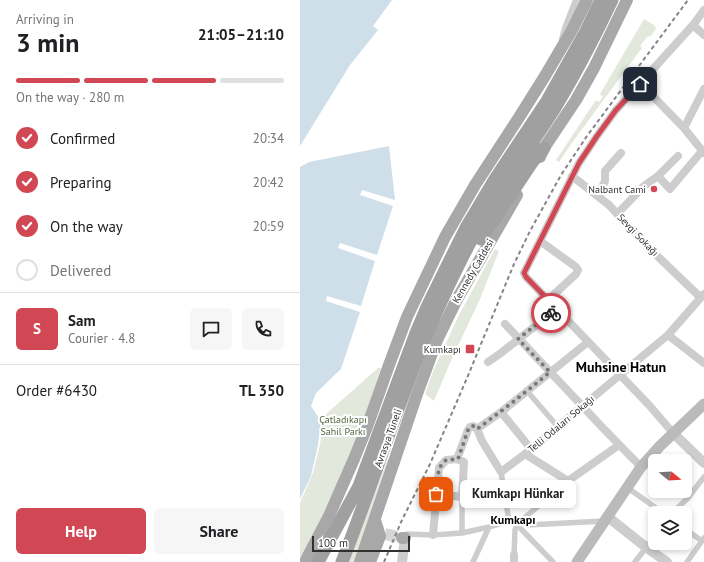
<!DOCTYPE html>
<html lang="en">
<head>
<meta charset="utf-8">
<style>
  :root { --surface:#fff; --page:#f6f6f6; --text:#202124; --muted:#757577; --line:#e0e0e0; --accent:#d14854 }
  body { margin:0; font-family:"PT Sans",sans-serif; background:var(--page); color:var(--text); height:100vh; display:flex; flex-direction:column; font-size:15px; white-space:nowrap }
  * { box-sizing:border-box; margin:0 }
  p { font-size:13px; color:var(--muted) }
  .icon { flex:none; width:22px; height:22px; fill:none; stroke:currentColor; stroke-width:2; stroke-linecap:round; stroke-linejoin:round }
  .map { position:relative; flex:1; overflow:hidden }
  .drawer { display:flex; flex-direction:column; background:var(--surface); width:300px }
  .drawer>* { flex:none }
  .needle { width:26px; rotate:108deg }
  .tools { position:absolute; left:348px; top:454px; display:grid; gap:8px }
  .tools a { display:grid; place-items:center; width:44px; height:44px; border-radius:6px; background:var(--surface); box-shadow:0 2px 6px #0003; font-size:20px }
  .scale { position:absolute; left:12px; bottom:10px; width:98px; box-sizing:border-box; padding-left:4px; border:2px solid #303030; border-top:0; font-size:11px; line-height:14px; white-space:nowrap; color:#303030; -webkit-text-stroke:3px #fff; paint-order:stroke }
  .pin { position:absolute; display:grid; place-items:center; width:34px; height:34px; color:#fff; margin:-17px; border-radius:8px; box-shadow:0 2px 6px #0006 }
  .courier { position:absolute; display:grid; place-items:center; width:40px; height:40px; margin:-20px; border:3px solid #d14854; border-radius:50%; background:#fff; color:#222; box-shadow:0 1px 5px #0007 }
  .bubble { position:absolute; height:28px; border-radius:6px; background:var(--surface); box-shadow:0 2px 6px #0003; font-size:13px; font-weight:700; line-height:28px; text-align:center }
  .headline em { font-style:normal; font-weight:700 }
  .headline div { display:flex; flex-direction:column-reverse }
  .headline { display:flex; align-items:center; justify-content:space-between; height:68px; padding:0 16px }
  h1 { font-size:26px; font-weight:700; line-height:30px }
  .bar { display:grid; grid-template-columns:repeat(4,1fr); gap:6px 4px; align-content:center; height:48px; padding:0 16px }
  .bar i { height:5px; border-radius:3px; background:var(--line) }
  .bar .current { background:var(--accent) }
  .bar p { grid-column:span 4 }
  .line { display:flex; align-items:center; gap:10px; padding:0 16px; border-top:1px solid var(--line) }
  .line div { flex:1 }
  .round { display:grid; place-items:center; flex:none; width:42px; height:42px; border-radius:6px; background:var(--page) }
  ol { padding:0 16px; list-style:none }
  li { display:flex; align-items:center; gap:12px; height:44px }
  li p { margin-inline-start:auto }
  li .icon { padding:4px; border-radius:50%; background:var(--accent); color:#fff; stroke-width:4 }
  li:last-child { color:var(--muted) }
  li i { width:22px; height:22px; border:2px solid var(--line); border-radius:50% }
  .primary-button { display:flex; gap:8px; margin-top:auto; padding:8px 16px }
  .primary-button a { flex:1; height:46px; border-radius:6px; background:var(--accent); color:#fff; font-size:16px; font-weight:700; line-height:46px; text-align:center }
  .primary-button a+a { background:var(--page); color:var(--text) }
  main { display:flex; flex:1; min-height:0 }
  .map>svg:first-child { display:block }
  .green { fill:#e3e8dd }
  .water { fill:#cfdfe9 }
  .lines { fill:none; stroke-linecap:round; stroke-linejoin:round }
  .primary-tunnel { stroke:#d6d6d6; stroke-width:12; stroke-dasharray:12 6; stroke-linecap:butt }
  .pedestrian { stroke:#cdcdcd; stroke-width:5.5 }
  .minor { stroke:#cdcdcd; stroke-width:8 }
  .tertiary { stroke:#cdcdcd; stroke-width:10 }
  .secondary { stroke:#bababa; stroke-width:11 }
  .primary { stroke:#a8a8a8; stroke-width:12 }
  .trunk { stroke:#a0a0a0; stroke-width:13 }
  .rail { stroke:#858585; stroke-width:2; stroke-dasharray:4 3; stroke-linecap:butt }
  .done { stroke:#787878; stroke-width:4; stroke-dasharray:0 7.2 }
  .route { stroke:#d14854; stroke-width:5 }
  .poi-dot { fill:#d14854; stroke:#fff; stroke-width:1.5 }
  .labels { text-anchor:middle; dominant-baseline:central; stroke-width:4; stroke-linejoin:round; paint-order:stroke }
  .poi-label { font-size:10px; fill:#303030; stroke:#fff; text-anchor:end }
  .street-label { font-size:10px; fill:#303030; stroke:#fff }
  .park-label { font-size:10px; fill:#546742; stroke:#fff }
  .quarter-label { font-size:12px; font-weight:bold; fill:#000; stroke:#fff }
  .district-label { font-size:14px; font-weight:bold; fill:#000; stroke:#fff }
</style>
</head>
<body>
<main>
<section class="drawer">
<div class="headline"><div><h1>3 min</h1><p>Arriving in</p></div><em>21:05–21:10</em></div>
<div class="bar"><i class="current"></i><i class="current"></i><i class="current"></i><i></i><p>On the way · 280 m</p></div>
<ol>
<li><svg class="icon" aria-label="check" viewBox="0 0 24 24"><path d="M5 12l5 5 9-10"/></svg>Confirmed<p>20:34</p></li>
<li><svg class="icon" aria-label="check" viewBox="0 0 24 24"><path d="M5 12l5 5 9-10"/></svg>Preparing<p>20:42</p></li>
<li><svg class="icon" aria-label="check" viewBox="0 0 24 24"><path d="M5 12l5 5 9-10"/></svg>On the way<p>20:59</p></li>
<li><i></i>Delivered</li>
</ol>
<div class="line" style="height:72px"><b class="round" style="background:var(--accent);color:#fff">S</b><div><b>Sam</b><p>Courier · 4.8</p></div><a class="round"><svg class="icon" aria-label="chat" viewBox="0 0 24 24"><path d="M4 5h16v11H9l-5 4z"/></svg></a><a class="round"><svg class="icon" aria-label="phone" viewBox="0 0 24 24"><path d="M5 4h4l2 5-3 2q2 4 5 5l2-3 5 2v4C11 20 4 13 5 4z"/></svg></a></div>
<div class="line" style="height:52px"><div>Order #6430</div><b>TL 350</b></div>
<div class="primary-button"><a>Help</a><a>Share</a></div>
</section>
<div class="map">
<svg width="404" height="562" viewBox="0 0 404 562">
  <rect width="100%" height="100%" fill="#fff"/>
  <path class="green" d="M344,19L355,26L356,29L351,36L347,37L340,46L342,48L274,140L259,162L256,160L296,100L299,102L303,97L300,94Z
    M195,249L199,251L180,299L150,363L134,401L125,394L134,369L159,315Z
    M78,368H81L60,433L14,536L0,558V503L13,473L20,444L25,415Z
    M88,459H90L55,562H48Z"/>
  <path class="water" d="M0,0H92L73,26L78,30L50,65L0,146Z
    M89,146L95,200L62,190L60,195L93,206L77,255L40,243L38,248L75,261L61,306L27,296L26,301L60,312L41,369L16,393L11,406L21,421L18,445L11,476L0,499V167L9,162Z"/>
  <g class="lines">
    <path class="primary-tunnel" d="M85,534L102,538"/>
    <path class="pedestrian" d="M227,391L258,427
      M201,472L209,521
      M328,488L363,513
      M162,497V533
      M372,513L387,499L404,477
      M223,519L268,481
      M228,525L304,521
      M221,529L253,562
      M385,529L402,541
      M105,538L107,534L133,535L162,533L189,527L209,521L218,522L215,530L214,555
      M173,562L189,527
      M335,562L355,536
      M387,562L404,538"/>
    <path class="minor" d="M393,25L404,35
      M263,39L266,28L277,0
      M340,83L384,128L404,153
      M384,128L404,89
      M272,176L309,205L349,248L400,297
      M358,176L378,156
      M298,196L305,181V171L321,153
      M317,214L344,186L358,176L370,189L402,151
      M240,241L276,267L278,270L276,274L248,300
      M205,324L301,426L341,467
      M368,335L404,363
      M188,362L201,353L257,309
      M201,412L231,449
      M177,429L182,441L201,472L225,454L368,335L404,294
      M177,429L201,412L288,342
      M373,433L349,405L226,277L224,273L279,163L297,136L316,110L393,25L404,10
      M225,454L268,481L319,445
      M157,459L168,430L170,427L173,426L177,429
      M133,535L139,468L146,460L157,459L164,462L162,497L136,494
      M214,555V562"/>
    <path class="tertiary" d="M373,433L404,463
      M308,517L347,548L367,562
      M102,562L105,538"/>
    <path class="secondary" d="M277,562L341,467L360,446L404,404"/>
    <path class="primary" d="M240,157L244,148L276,100L294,68L327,0
      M102,538H105
      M5,562L29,516L54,459L67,427L89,365L107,317L145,237L175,185L218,119L245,76L272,30L287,0
      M60,562L117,394L137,340L156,301L217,195
      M70,562L80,536L75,520"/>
    <path class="trunk" d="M181,239L233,161L244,148
      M18,562L59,486L116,333L127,307L153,254L167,226L195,179L247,101L285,33L301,0
      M42,562C81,463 111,359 159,264C171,240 183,217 197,195C215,167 235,139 253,111C275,75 294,38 312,0"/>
    <path class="rail" d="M84,562L102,520L130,464L167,378L214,264L230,231L261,175L287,136L388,0"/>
  </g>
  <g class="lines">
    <path class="done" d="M136,494L139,468L146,460L158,459L168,430L170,427L173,426L177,429C202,411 226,392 250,372L218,339L251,313"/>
    <path class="route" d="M251,313L257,309L226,277L224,273L279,163L297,136L316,110L340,84"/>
  </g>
  <g class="poi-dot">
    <circle cx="354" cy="189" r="4"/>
    <rect x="165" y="344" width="10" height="10" rx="2"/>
  </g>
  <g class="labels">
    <g class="poi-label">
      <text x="346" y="189">Nalbant Cami</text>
      <text x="161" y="349">Kumkapı</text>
    </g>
    <g class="street-label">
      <text transform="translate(338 235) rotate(46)">Sevgi Sokağı</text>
      <text transform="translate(173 271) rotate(-60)">Kennedy Caddesi</text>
      <text transform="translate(261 424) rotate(-40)">Telli Odaları Sokağı</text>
      <text transform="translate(88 438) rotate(-70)">Avrasya Tüneli</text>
    </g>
    <g class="park-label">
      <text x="43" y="419">Çatladıkapı<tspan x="43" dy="12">Sahil Parkı</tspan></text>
    </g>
    <g class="quarter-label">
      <text x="213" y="519">Kumkapı</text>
    </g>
    <g class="district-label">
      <text x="321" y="367">Muhsine Hatun</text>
    </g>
  </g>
</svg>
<div class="tools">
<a><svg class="needle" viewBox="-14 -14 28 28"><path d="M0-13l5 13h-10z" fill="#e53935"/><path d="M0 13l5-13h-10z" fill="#757577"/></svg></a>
<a><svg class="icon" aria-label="layers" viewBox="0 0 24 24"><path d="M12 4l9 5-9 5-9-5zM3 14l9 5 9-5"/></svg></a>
</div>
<div class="scale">100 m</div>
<div class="pin" style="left:136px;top:494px;background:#ea580c"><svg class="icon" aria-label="bag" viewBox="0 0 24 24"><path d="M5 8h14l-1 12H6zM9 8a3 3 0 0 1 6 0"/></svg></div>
<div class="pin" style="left:340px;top:84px;background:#1f2937"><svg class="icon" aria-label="home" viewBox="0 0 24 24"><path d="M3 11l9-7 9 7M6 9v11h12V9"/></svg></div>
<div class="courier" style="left:251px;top:313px"><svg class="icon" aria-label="bike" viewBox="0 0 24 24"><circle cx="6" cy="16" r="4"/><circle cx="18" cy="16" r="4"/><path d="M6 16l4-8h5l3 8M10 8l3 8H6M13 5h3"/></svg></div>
<div class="bubble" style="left:160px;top:480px;width:116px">Kumkapı Hünkar</div>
</div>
</main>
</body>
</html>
